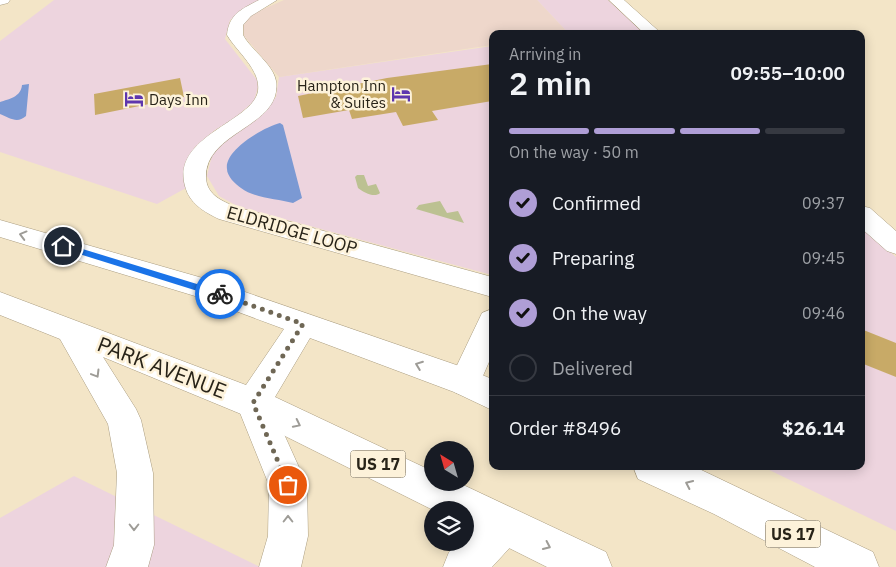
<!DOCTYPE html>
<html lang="en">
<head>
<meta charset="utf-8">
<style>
  :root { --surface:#171b24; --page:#242831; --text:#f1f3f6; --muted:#9ea1a6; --line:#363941; --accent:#af9ed6 }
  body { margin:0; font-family:"IBM Plex Sans",sans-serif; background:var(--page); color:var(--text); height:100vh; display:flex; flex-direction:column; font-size:19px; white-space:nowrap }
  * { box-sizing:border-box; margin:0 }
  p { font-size:16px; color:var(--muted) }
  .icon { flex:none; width:28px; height:28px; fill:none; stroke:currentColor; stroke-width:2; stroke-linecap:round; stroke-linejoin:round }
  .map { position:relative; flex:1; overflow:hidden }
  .side { position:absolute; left:489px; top:30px; width:376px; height:440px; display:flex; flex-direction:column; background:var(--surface); border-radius:10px; box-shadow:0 2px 12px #0003 }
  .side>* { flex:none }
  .needle { width:32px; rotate:323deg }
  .controls { position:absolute; left:424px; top:441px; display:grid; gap:10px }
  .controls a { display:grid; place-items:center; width:50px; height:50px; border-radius:50%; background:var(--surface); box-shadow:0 2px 12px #0003; font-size:25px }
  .pin { position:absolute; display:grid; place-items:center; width:42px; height:42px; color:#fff; margin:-21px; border:2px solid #fff; border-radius:50%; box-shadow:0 1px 5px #0007 }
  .courier { position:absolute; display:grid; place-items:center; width:50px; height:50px; margin:-25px; border:4px solid #1a73e8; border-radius:50%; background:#fff; color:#222; box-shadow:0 1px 6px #0007 }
  .overview em { font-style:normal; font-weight:600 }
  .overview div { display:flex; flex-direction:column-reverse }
  .overview { display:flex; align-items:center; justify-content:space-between; height:85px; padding:0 20px }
  h1 { font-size:32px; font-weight:600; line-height:38px }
  .bar { display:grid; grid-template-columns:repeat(4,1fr); gap:8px 5px; align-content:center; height:60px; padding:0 20px }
  .bar i { height:6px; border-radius:4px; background:var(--line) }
  .bar .active { background:var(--accent) }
  .bar p { grid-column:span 4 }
  .line { display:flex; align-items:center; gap:12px; padding:0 20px; border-top:1px solid var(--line) }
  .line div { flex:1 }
  ol { padding:0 20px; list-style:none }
  li { display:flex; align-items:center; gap:15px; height:55px }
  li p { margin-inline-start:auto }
  li .icon { padding:5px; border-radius:50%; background:var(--accent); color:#111; stroke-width:4 }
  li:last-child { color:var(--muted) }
  li i { width:28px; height:28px; border:2px solid var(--line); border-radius:50% }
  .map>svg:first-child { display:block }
  .commercial { fill:#edd4de }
  .industrial { fill:#eed7cb }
  .green { fill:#bcc192 }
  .water { fill:#7b99d3 }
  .building { fill:#c8aa67 }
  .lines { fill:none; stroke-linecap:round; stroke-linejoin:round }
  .minor-casing { stroke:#aa9d81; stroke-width:1 }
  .trunk-casing { stroke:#aa9d81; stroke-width:1 }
  .motorway-casing { stroke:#aa9d81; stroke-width:1 }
  .minor { fill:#fff; fill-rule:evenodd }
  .trunk { fill:#fff; fill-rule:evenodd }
  .motorway { fill:#fff; fill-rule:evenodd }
  .oneway { stroke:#9e9c97 }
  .route { fill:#1a73e8 }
  .done { stroke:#6f6755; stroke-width:5; stroke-dasharray:0 9 }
  .labels { text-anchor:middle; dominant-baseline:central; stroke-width:5; stroke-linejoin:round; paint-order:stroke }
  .far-poi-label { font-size:15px; fill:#282318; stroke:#fdf2da; text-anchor:end }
  .shield { fill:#fdf2da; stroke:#686152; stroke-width:1 }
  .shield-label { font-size:16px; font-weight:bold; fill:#282318 }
  .street-label { font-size:18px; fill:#282318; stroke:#fdf2da }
  .near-street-label { font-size:21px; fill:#282318; stroke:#fdf2da }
</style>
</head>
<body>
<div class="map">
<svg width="896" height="567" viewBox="0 0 896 567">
  <rect width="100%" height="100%" fill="#f3e5c7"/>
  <path class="commercial" d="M54,0H261L248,6L230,20L225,39L257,80L258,87L254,101L235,118L215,130L195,147L185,163L186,188L157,204L0,152V41Z
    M537,0H608L645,34H569Z
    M492,46V275L239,207L219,196L207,176L212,155L227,138L262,114L276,97L279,77Z
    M861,227L896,257V531L761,466H861Z
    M74,476L260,567H0V518Z"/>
  <path class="industrial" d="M284,0H537L569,34H492V45L279,77L244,36L243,24L250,15Z"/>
  <path class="green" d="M357,175H364L368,186L376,184L380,193C375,198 364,193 358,188L355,177Z
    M440,201L447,213L458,211L464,223L416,209L419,205Z"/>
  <path class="water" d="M29,84L26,116C17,124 10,118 0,114V102C9,99 21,97 22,85Z
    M280,123L283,125L302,198L293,203C277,199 254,198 241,188C235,184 227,176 227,169C224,150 264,127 280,123Z"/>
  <path class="building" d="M492,64V101L432,111L438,120L403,126L396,112L352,119L349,110L303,118L298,96L387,78Z
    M180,78L184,97L95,115L94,94Z
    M861,329L896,343V377L861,363Z"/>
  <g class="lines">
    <g class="minor-casing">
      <path id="minor" d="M259,0H277L251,16L243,25V35C251,50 273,64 276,81C283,127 204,131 206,178C207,195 222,201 236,207L492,277V297L219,219C204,212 189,203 185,186C171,136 253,122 258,91C261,70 237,52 227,35C229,14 242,9 259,0Z
        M609,0H624L662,34H645Z
        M861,206L870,208L896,231V254L887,251L861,228Z
        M492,309V355L476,392L465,396L454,392L449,382L482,313Z
        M253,388L265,392L307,485L308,536L301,567H259L268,536L269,485L236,403L241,392Z
        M503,506L517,512L523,526L517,540L492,567H443L449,552L459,542H465V537L489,512Z"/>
    </g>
    <g class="trunk-casing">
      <path id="trunk" d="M0,220L213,281L465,368L492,379V410L454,392L310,338L275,397L432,471V482H457L606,552L612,567H547L465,526V510H433L241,414L103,357L136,409L141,420L153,473L154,545L148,567H106L114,545L117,473L108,424L60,339L0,315V292L246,385L284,329L195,296L0,237Z
        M633,466H693L873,552L879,567H815L714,514L638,479Z"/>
    </g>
    <g class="motorway-casing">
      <path id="motorway" d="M0,0H10L8,3L0,5Z"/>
    </g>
    <use href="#minor" class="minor"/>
    <use href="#trunk" class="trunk"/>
    <use href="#motorway" class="motorway"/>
  </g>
  <defs><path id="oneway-chevron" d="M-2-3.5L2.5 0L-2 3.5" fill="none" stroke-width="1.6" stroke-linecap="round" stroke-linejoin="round" transform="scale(1.25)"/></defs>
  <g class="oneway">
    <use href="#oneway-chevron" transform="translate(23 235) rotate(-165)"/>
    <use href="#oneway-chevron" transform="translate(419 365) rotate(-159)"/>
    <use href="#oneway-chevron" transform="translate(96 374) rotate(59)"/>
    <use href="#oneway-chevron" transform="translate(297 424) rotate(26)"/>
    <use href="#oneway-chevron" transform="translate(689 484) rotate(-155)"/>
    <use href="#oneway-chevron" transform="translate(288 519) rotate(-90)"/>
    <use href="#oneway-chevron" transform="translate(134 527) rotate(90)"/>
    <use href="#oneway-chevron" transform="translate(547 546) rotate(25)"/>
  </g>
  <path class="route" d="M63,243L223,292L224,294L220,298L60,248L59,246Z"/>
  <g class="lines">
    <path class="done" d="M220,294L303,324L253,403L288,485"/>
  </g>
  <defs>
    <g id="hotel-bare" transform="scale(1.5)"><path d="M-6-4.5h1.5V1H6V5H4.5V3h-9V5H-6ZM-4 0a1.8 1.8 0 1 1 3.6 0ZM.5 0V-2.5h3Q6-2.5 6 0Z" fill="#5e36ae" stroke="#fdf2da" stroke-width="2.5" paint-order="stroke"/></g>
  </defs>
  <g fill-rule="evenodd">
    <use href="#hotel-bare" x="401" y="94"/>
    <use href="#hotel-bare" x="134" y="99"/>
  </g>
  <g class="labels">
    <g class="far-poi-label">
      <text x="386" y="85">Hampton Inn<tspan x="386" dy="17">&amp; Suites</tspan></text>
      <text x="149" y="99" text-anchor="start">Days Inn</text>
    </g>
    <g class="shield">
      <rect x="350.5" y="450.5" width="55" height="27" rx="4"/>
      <rect x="765.5" y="520.5" width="55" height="27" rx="4"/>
    </g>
    <g class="shield-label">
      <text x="378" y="464">US 17</text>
      <text x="793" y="534">US 17</text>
    </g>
    <g class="street-label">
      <text transform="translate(292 230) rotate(16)">ELDRIDGE LOOP</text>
    </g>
    <g class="near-street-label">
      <text transform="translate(162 367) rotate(21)">PARK AVENUE</text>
    </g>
  </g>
</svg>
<div class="controls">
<a><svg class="needle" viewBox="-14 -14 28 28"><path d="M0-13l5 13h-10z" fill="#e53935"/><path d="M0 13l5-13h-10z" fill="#9ea1a6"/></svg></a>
<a><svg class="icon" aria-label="layers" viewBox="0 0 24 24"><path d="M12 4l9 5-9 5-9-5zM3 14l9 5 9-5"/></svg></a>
</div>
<div class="pin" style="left:288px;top:485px;background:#ea580c"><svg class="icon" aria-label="bag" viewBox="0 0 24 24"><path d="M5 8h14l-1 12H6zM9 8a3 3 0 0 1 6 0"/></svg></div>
<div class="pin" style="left:63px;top:246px;background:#1f2937"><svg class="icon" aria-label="home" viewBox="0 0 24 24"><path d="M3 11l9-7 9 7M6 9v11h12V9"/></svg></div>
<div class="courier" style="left:220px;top:294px"><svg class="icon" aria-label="bike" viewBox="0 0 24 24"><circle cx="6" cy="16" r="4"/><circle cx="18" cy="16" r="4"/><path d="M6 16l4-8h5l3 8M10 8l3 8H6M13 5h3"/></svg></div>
<section class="side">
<div class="overview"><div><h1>2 min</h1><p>Arriving in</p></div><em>09:55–10:00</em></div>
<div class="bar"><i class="active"></i><i class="active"></i><i class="active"></i><i></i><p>On the way · 50 m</p></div>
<ol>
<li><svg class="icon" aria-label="check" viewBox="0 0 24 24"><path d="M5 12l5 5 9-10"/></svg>Confirmed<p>09:37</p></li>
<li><svg class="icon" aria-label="check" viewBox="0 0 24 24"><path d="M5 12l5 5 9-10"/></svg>Preparing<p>09:45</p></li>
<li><svg class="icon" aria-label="check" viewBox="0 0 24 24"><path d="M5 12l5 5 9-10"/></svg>On the way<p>09:46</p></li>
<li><i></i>Delivered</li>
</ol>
<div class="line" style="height:65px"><div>Order #8496</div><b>$26.14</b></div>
</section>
</div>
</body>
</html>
